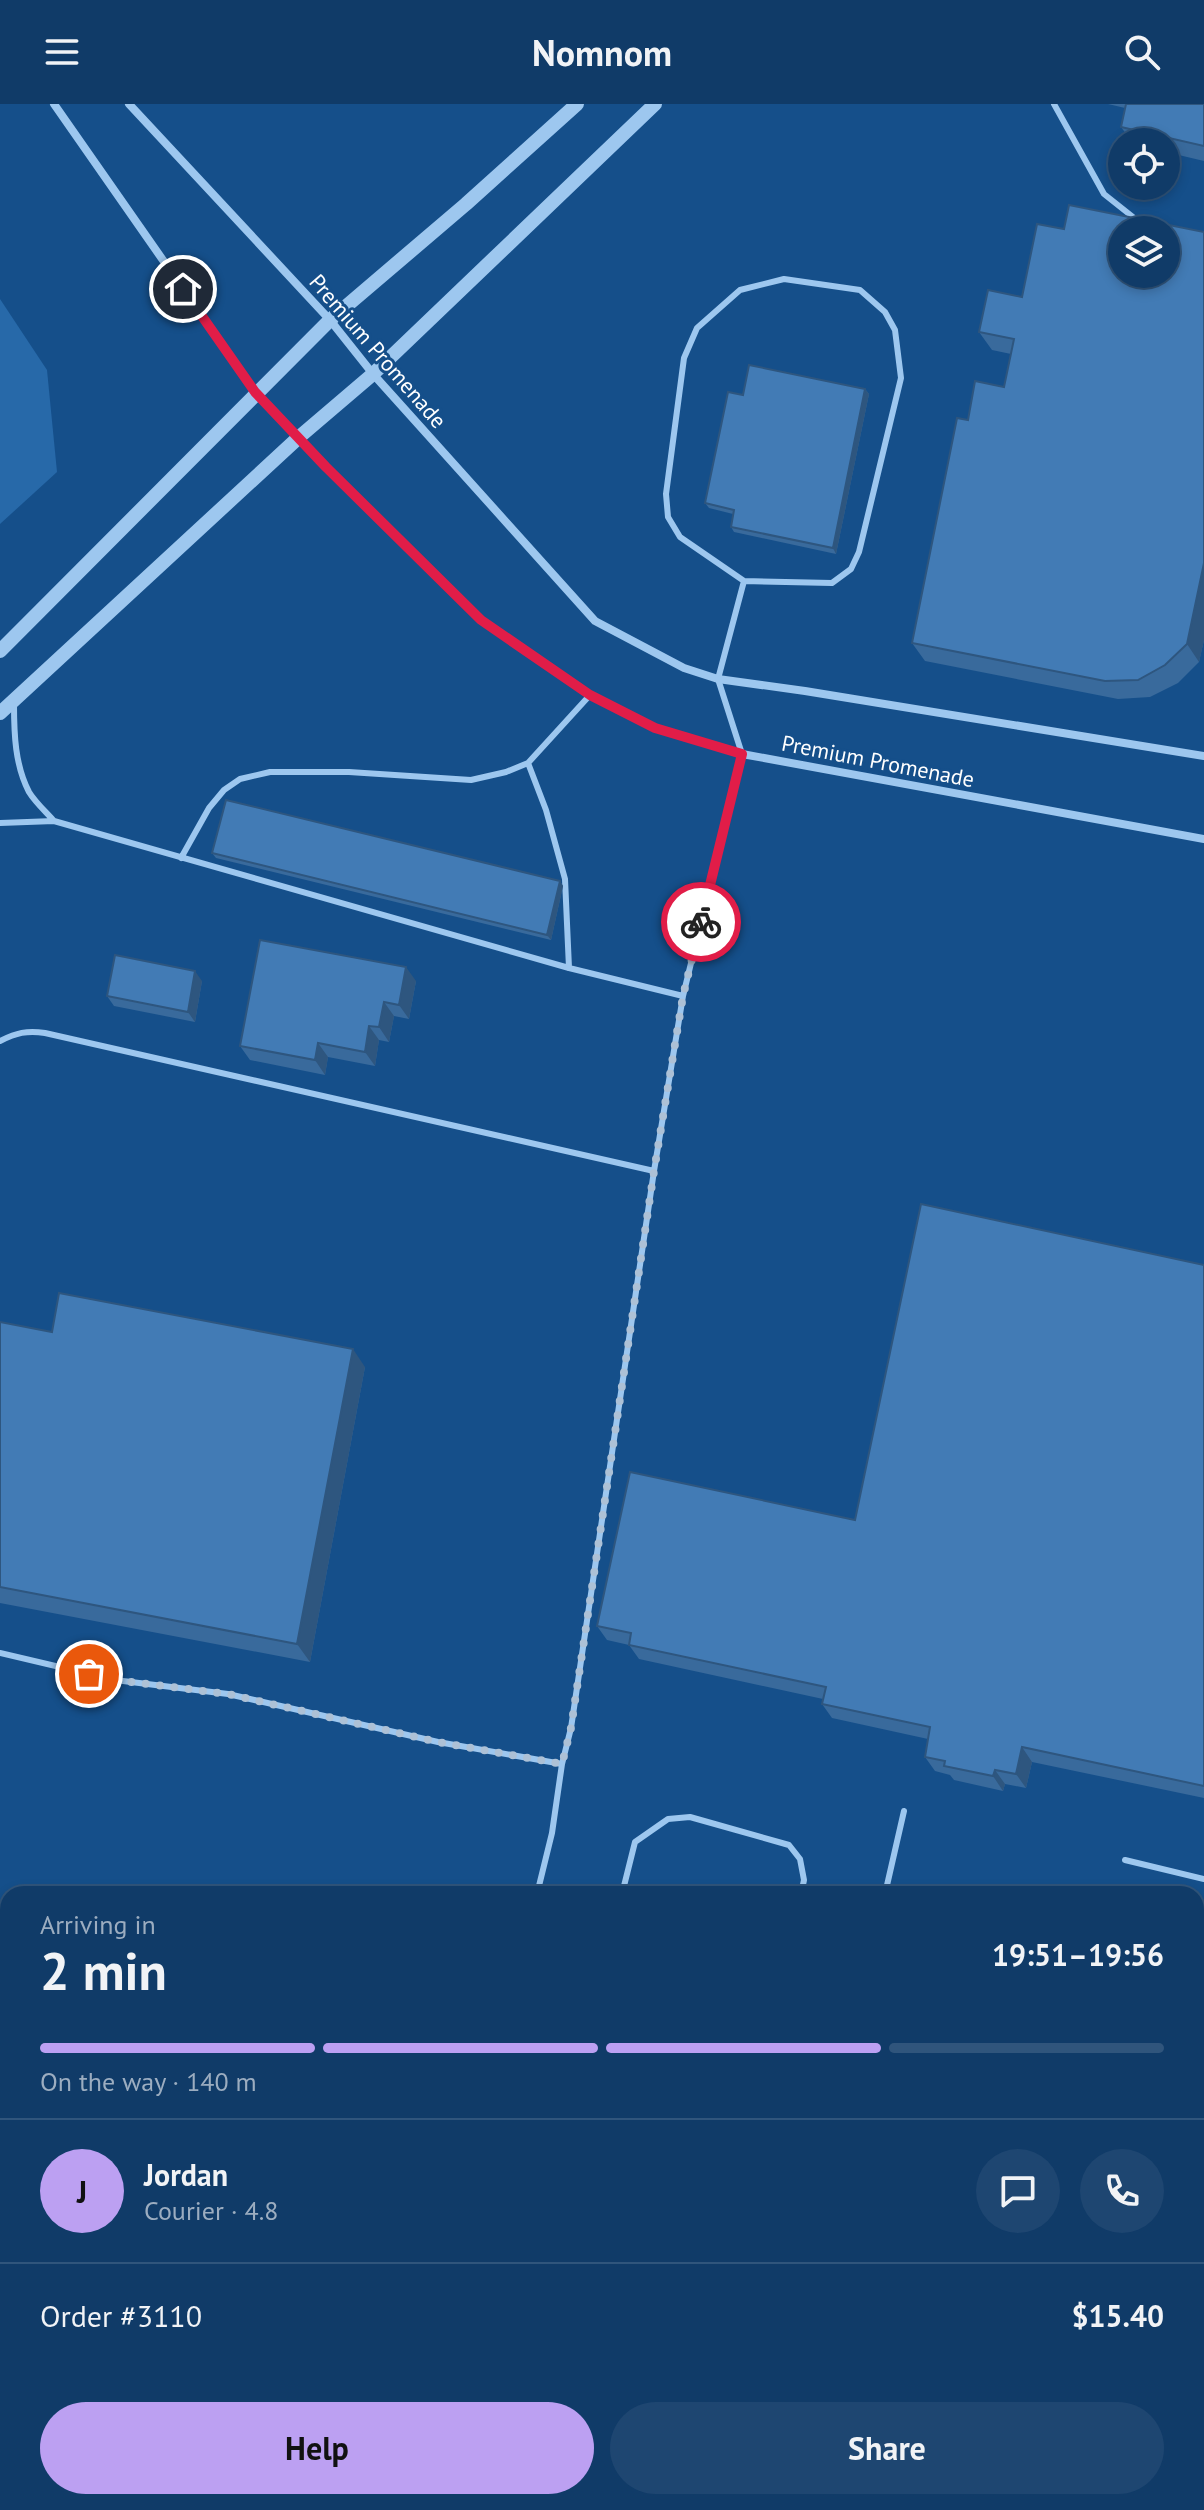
<!DOCTYPE html>
<html lang="en">
<head>
<meta charset="utf-8">
<style>
  :root { --surface:#103b68; --page:#1e4671; --text:#f1f3f6; --muted:#9cadc0; --line:#30557c; --accent:#bca0f2 }
  body { margin:0; font-family:"PT Sans",sans-serif; background:var(--page); color:var(--text); height:100vh; display:flex; flex-direction:column; font-size:30px; white-space:nowrap }
  * { box-sizing:border-box; margin:0 }
  p { font-size:26px; color:var(--muted) }
  .icon { flex:none; width:44px; height:44px; fill:none; stroke:currentColor; stroke-width:2; stroke-linecap:round; stroke-linejoin:round }
  .map { position:relative; flex:1; overflow:hidden }
  .sheet { position:absolute; left:0px; top:1782px; width:1204px; height:624px; display:flex; flex-direction:column; background:var(--surface); border-radius:24px 24px 0 0; box-shadow:0 4px 12px #0003,0 0 0 2px var(--line) }
  .sheet>* { flex:none }
  .fabs { position:absolute; left:1108px; top:24px; display:grid; gap:16px }
  .fabs a { display:grid; place-items:center; width:72px; height:72px; border-radius:50%; background:var(--surface); box-shadow:0 4px 12px #0003,0 0 0 2px var(--line); font-size:40px }
  .pin { position:absolute; display:grid; place-items:center; width:68px; height:68px; color:#fff; margin:-34px; border:4px solid #fff; border-radius:50%; box-shadow:0 2px 8px #0007 }
  .courier { position:absolute; display:grid; place-items:center; width:80px; height:80px; margin:-40px; border:6px solid #e11d48; border-radius:50%; background:#fff; color:#222; box-shadow:0 2px 10px #0007 }
  .summary em { font-style:normal; font-weight:600 }
  .summary div { display:flex; flex-direction:column-reverse }
  .summary { display:flex; align-items:center; justify-content:space-between; height:136px; padding:0 40px }
  h1 { font-size:52px; font-weight:600; line-height:60px }
  .bar { display:grid; grid-template-columns:repeat(4,1fr); gap:12px 8px; align-content:center; height:96px; padding:0 40px }
  .bar i { height:10px; border-radius:6px; background:var(--line) }
  .bar .current { background:var(--accent) }
  .bar p { grid-column:span 4 }
  .line { display:flex; align-items:center; gap:20px; padding:0 40px; border-top:2px solid var(--line) }
  .line div { flex:1 }
  .round { display:grid; place-items:center; flex:none; width:84px; height:84px; border-radius:42px; background:var(--page) }
  .cta { display:flex; gap:16px; margin-top:auto; padding:16px 40px }
  .cta a { flex:1; height:92px; border-radius:48px; background:var(--accent); color:#111; font-size:32px; font-weight:600; line-height:92px; text-align:center }
  .cta a+a { background:var(--page); color:var(--text) }
  header { display:flex; justify-content:space-between; align-items:center; height:104px; padding:0 40px; background:var(--surface); font-size:36px; font-weight:600 }
  .map>svg:first-child { display:block }
  .garden { fill:#2769a9 }
  .lines { fill:none; stroke-linecap:round; stroke-linejoin:round }
  .service { stroke:#9dc7ef; stroke-width:6 }
  .minor { stroke:#9dc7ef; stroke-width:8 }
  .tertiary { stroke:#9dc7ef; stroke-width:14 }
  .wall { fill:#396a9c }
  .shaded-wall { fill:#2e567f }
  .building { fill:#427bb5; stroke:#2e567f; stroke-width:2; fill-rule:evenodd }
  .done { stroke:#adc1d6; stroke-width:8; stroke-dasharray:0 14.4 }
  .route { stroke:#e11d48; stroke-width:10 }
  .labels { text-anchor:middle; dominant-baseline:central; stroke-width:6; stroke-linejoin:round; paint-order:stroke }
  .street-label { font-size:22px; fill:#fff; stroke:#154f8a }
</style>
</head>
<body>
<header><svg class="icon" aria-label="menu" viewBox="0 0 24 24"><path d="M4 6h16M4 12h16M4 18h16"/></svg>Nomnom<svg class="icon" aria-label="search" viewBox="0 0 24 24"><circle cx="10" cy="10" r="6"/><path d="M15 15l6 6"/></svg></header>
<div class="map">
<svg width="1204" height="2406" viewBox="0 0 1204 2406">
  <rect width="100%" height="100%" fill="#154f8a"/>
  <path class="garden" d="M0,195L47,266L57,368L0,420Z"/>
  <g class="lines">
    <path class="service" d="M1054,0L1104,90L1138,117
      M784,175L860,186L885,208L895,226L901,274L859,448L851,465L832,479L744,477L680,433L668,413L666,390L684,254L697,224L740,186Z
      M14,600C14,630 15,661 29,688C35,698 46,708 54,717
      M528,659L546,706L565,775L569,864
      M0,719L54,717L569,864L683,892
      M181,754L209,704L224,686L240,675L270,668H349L471,676L506,668L528,659L590,591
      M0,937C16,929 27,926 45,929L654,1067
      M0,1549L115,1576L228,1590L438,1638L562,1660
      M1125,1756L1204,1775
      M537,1790L552,1729L562,1660L571,1624L654,1067L683,892L742,650L718,575L744,477
      M622,1790L635,1738L668,1715L690,1713L789,1741L800,1755L804,1776L801,1790
      M885,1790L904,1707
      M0,2197L8,2199
      M126,2406L127,2398
      M399,2406L401,2398"/>
    <path class="minor" d="M54,0L255,288L326,363L481,516L590,591L655,624L742,650L1204,735
      M129,0L330,216L373,270L595,517L684,564L718,575L805,587L1204,652"/>
    <path class="tertiary" d="M0,547L330,216L466,100L577,0
      M0,609L298,334L373,270L655,0"/>
  </g>
  <path class="wall" d="M1108,0H1204V57L1166,48V38H1132L1121,23L1125,4Z
    M1064,125L1204,128V536L1199,558L1178,579L1150,593L1118,595L925,557L912,539L968,316L1004,283L1011,250L992,246L979,228L1022,193Z
    M865,285L869,290L836,450L734,428L731,423L733,410L709,404L705,399L743,291Z
    M212,749L560,777L563,782L551,836L216,754Z
    M202,877L195,918L114,902L107,892Z
    M416,877L409,915L394,912L389,938L379,936L375,962L328,953L325,971L250,956L240,942Z
    M1204,1161V1694L1032,1658L1026,1684L1005,1680L1003,1687L954,1676L950,1671L935,1667L925,1653L928,1635L832,1614L822,1600L823,1595L639,1555L629,1541L607,1536L597,1522L855,1416Z
    M0,1218L52,1228L365,1263L310,1558L0,1499Z"/>
  <path class="shaded-wall" d="M865,285L869,290L836,450L833,444Z
    M1204,459V536L1199,558L1187,540Z
    M560,777L563,782L551,836L547,831Z
    M406,863L416,877L409,915L399,901Z
    M195,867L202,877L195,918L188,908Z
    M384,898L394,912L389,938L379,923Z
    M369,922L379,936L375,962L365,948Z
    M318,939L328,953L325,971L315,956Z
    M353,1245L365,1263L310,1558L297,1540Z
    M1022,1643L1032,1658L1026,1684L1016,1670Z
    M995,1666L1005,1680L1003,1687L993,1672Z
    M66,2398H70L69,2406H64Z"/>
  <path class="building" d="M1126,0H1204V42L1121,23Z
    M1069,101L1204,128V459L1187,540L1165,561L1138,576L1105,577L912,539L957,314L968,316L975,277L1004,283L1014,235L979,228L988,186L1022,193L1037,120L1064,125ZM1122,126H1166V170H1122Z
    M749,261L865,285L833,444L731,423L734,406L705,399L728,288L743,291Z
    M226,696L560,777L547,831L212,749Z
    M260,836L406,863L399,901L384,898L379,923L369,922L365,948L318,939L315,956L240,942Z
    M115,851L195,867L188,908L107,892Z
    M921,1100L1204,1161V1682L1022,1643L1016,1670L995,1666L993,1672L944,1662L945,1657L925,1653L930,1623L822,1600L826,1583L629,1541L631,1529L597,1522L630,1368L855,1416Z
    M59,1189L353,1245L297,1540L0,1483V1218L52,1228Z
    M0,2356L8,2358V2398H66L64,2406H0Z
    M201,2398H285L321,2406H199Z"/>
  <g class="lines">
    <path class="done" d="M89,1570L115,1576L228,1590L438,1638L562,1660L571,1624L654,1067L683,892L701,818"/>
    <path class="route" d="M183,185L255,288L326,363L481,516L590,591L655,624L742,650L701,818"/>
  </g>
  <g class="labels">
    <g class="street-label">
      <text transform="translate(378 247) rotate(49)">Premium Promenade</text>
      <text transform="translate(878 657) rotate(11)">Premium Promenade</text>
    </g>
  </g>
</svg>
<div class="fabs">
<a><svg class="icon" aria-label="locate" viewBox="0 0 24 24"><circle cx="12" cy="12" r="6"/><path d="M12 2v4M12 18v4M2 12h4M18 12h4"/></svg></a>
<a><svg class="icon" aria-label="layers" viewBox="0 0 24 24"><path d="M12 4l9 5-9 5-9-5zM3 14l9 5 9-5"/></svg></a>
</div>
<div class="pin" style="left:89px;top:1570px;background:#ea580c"><svg class="icon" aria-label="bag" viewBox="0 0 24 24"><path d="M5 8h14l-1 12H6zM9 8a3 3 0 0 1 6 0"/></svg></div>
<div class="pin" style="left:183px;top:185px;background:#1f2937"><svg class="icon" aria-label="home" viewBox="0 0 24 24"><path d="M3 11l9-7 9 7M6 9v11h12V9"/></svg></div>
<div class="courier" style="left:701px;top:818px"><svg class="icon" aria-label="bike" viewBox="0 0 24 24"><circle cx="6" cy="16" r="4"/><circle cx="18" cy="16" r="4"/><path d="M6 16l4-8h5l3 8M10 8l3 8H6M13 5h3"/></svg></div>
<section class="sheet">
<div class="summary"><div><h1>2 min</h1><p>Arriving in</p></div><em>19:51–19:56</em></div>
<div class="bar"><i class="current"></i><i class="current"></i><i class="current"></i><i></i><p>On the way · 140 m</p></div>
<div class="line" style="height:144px"><b class="round" style="background:var(--accent);color:#111">J</b><div><b>Jordan</b><p>Courier · 4.8</p></div><a class="round"><svg class="icon" aria-label="chat" viewBox="0 0 24 24"><path d="M4 5h16v11H9l-5 4z"/></svg></a><a class="round"><svg class="icon" aria-label="phone" viewBox="0 0 24 24"><path d="M5 4h4l2 5-3 2q2 4 5 5l2-3 5 2v4C11 20 4 13 5 4z"/></svg></a></div>
<div class="line" style="height:104px"><div>Order #3110</div><b>$15.40</b></div>
<div class="cta"><a>Help</a><a>Share</a></div>
</section>
</div>
</body>
</html>
